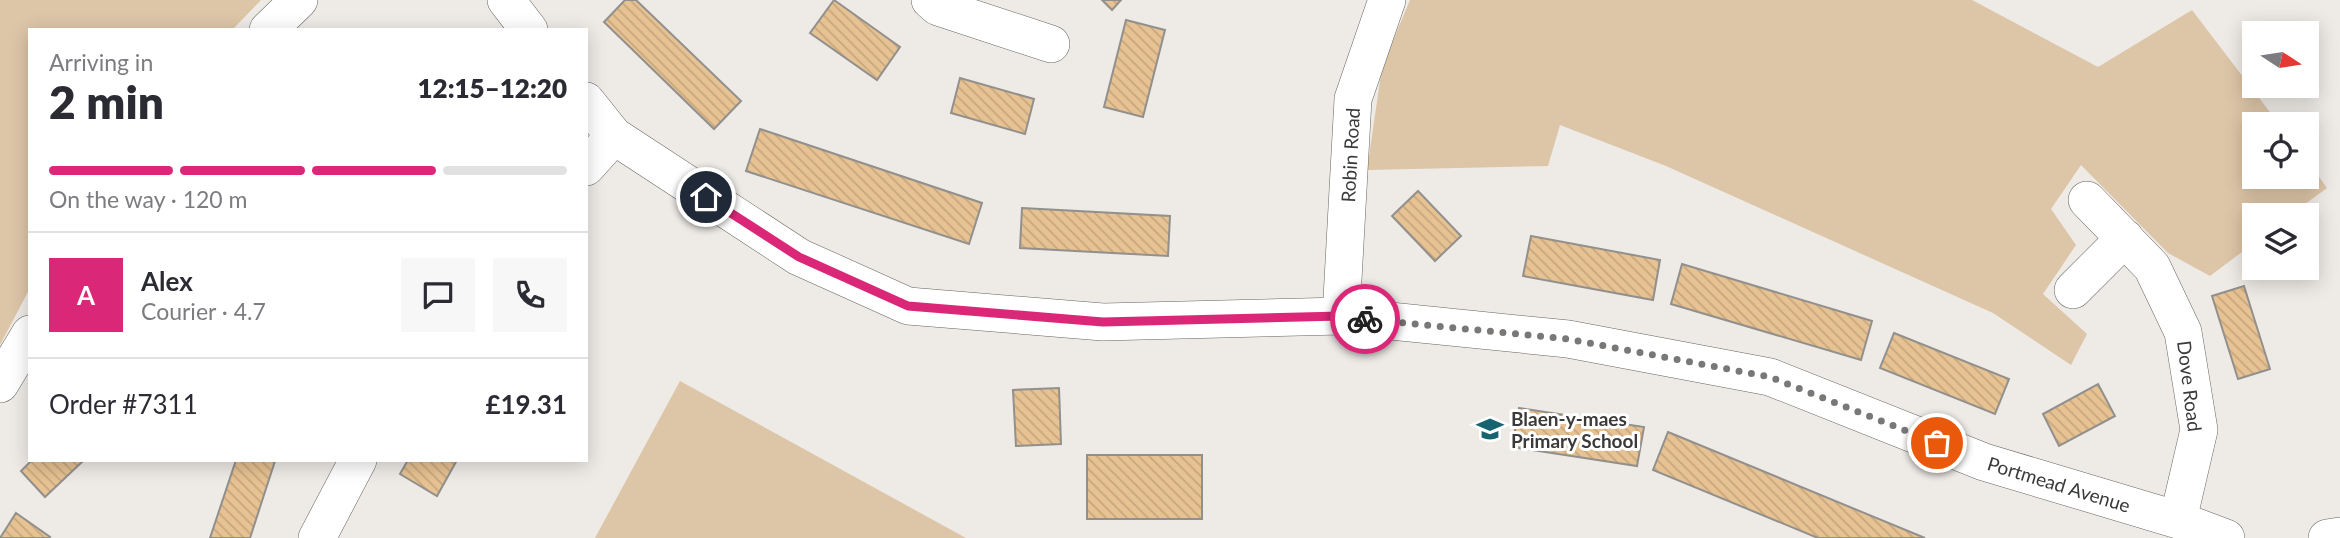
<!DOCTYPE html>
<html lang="en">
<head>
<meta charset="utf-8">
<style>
  :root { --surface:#fff; --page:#f7f7f7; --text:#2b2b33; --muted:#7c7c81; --line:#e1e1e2; --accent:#db2777 }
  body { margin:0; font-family:Lato,sans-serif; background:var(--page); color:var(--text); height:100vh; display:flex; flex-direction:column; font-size:26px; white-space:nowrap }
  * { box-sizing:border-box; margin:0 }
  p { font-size:23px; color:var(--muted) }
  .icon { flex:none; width:38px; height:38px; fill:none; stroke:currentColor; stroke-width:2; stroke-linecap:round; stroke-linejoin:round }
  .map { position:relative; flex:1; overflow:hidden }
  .drawer { position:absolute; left:28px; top:28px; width:560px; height:434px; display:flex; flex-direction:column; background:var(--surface); border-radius:0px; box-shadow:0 4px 18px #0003 }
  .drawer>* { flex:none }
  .needle { width:46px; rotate:102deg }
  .fabs { position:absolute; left:2242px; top:21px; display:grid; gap:14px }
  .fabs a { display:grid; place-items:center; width:77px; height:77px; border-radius:0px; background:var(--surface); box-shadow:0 4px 18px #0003; font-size:35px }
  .pin { position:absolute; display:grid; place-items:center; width:60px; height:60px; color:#fff; margin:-30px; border:4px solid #fff; border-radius:50%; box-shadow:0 2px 7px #0007 }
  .courier { position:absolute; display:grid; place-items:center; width:70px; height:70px; margin:-35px; border:5px solid #db2777; border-radius:50%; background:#fff; color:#222; box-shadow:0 2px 9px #0007 }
  .summary em { font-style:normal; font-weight:800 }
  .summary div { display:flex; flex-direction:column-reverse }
  .summary { display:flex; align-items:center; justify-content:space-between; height:119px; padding:0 21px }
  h1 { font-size:46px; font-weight:800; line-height:52px }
  .bar { display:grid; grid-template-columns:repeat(4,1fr); gap:10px 7px; align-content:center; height:84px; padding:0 21px }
  .bar i { height:9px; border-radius:5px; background:var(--line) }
  .bar .on { background:var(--accent) }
  .bar p { grid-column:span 4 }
  .line { display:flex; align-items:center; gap:18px; padding:0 21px; border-top:2px solid var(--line) }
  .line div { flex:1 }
  .round { display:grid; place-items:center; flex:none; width:74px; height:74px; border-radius:0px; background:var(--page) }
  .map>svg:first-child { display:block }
  .green { fill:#ddc5a7 }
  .building { fill:url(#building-back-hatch); stroke:#92908d; stroke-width:2 }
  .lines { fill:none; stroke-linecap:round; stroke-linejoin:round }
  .minor-casing { stroke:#676461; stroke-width:38 }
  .minor { stroke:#fff; stroke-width:37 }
  .done { stroke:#7a7876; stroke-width:7; stroke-dasharray:0 12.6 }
  .route { stroke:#db2777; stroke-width:9 }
  .labels { text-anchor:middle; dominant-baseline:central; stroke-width:6; stroke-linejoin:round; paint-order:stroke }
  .street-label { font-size:19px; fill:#3b3a39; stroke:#fff }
  .poi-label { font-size:19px; font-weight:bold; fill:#3b3a39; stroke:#fff; text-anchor:start }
</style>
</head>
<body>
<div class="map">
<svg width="2340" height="538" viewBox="0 0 2340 538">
  <defs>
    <pattern id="building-back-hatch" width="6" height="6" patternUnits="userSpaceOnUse" patternTransform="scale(1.75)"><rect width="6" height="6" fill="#e7c292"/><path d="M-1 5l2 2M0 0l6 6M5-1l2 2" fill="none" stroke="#c7a77f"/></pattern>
  </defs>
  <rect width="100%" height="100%" fill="#eeebe7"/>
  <path class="green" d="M0,0H261L232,30H30V288L0,345Z
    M1410,0H1972L2098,67L2192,10L2279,124H2254V177H2306L2307,160L2327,188L2290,215H2254V243L2210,276L2168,253L2081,165L2051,209L2076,245L2043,294L2087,334L2071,365L1993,313L1666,166L1560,125L1548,166L1367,170L1382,67Z
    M680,381L966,538H595Z"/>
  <path class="building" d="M625,0H636L741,101L714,129L604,22Z
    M834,0L900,47L877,80L810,33Z
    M1102,0H1121L1112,10Z
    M1126,20L1165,30L1143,117L1104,107Z
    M960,78L1034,99L1025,134L951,113Z
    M760,129L982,203L969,244L746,171Z
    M1418,191L1461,236L1435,261L1392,216Z
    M1022,208L1170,216L1168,256L1020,248Z
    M1531,236L1660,260L1653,300L1523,276Z
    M1682,264L1872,321L1861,360L1671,304Z
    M2244,286L2270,369L2238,379L2212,296Z
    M1894,333L2009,379L1995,414L1880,368Z
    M2098,384L2115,416L2059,446L2043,414Z
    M1059,388L1061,444L1016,446L1013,390Z
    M1519,408L1644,427L1637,466L1512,447Z
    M1668,432L1925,538H1818L1653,470Z
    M1087,455H1202V519H1087Z
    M32,460H84L45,497L21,471Z
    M236,460L275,461L250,538H210Z
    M408,460H457L437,496L400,474Z
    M16,513L50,537L49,538H0Z"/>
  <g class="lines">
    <g class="minor-casing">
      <path id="minor" d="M506,0L529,30
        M930,0L938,7L1051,44
        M268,30L299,0
        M586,101L614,136L799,257L908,306L1103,322L1341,316L1568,339L1770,377L1984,462L2178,520L2226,538
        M586,167L614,136
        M2087,200L2152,267L2183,332L2199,430L2178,520
        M2073,290L2125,238
        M1341,316L1353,99L1387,0
        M0,384L30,334
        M317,538L358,460
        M2327,538L2340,536"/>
    </g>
    <use href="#minor" class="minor"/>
  </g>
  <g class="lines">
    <path class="done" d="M1365,319L1568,339L1770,377L1937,443"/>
    <path class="route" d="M706,197L799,257L908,306L1103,322L1341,316L1365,319"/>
  </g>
  <defs>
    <g id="school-bare" transform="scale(2.1)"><path d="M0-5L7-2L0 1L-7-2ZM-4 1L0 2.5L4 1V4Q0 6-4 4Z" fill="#17636f" stroke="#fff" stroke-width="2.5" paint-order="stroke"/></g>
  </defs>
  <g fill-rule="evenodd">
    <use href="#school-bare" x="1490" y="429"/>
  </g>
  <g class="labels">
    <g class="street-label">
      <text transform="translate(1350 155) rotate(-87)">Robin Road</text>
      <text transform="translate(2190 386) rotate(83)">Dove Road</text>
      <text transform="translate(2059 484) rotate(17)">Portmead Avenue</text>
    </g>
    <g class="poi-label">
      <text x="1511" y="418">Blaen-y-maes<tspan x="1511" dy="22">Primary School</tspan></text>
    </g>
  </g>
</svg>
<div class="fabs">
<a><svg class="needle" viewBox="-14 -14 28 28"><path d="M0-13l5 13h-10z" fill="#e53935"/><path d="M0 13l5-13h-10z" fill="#7c7c81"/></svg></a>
<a><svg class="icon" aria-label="locate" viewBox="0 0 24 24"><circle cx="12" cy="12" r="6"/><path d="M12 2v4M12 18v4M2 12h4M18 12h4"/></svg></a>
<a><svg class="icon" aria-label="layers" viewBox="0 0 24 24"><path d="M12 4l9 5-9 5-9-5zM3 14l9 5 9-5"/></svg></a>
</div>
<div class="pin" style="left:1937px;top:443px;background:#ea580c"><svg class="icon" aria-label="bag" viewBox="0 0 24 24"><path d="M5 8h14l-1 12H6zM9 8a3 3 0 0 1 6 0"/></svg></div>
<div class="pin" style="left:706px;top:197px;background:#1f2937"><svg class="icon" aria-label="home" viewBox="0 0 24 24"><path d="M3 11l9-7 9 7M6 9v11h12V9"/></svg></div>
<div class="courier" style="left:1365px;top:319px"><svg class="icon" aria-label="bike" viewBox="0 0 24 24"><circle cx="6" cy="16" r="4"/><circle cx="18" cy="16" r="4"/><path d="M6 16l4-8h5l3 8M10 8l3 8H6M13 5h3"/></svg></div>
<section class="drawer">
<div class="summary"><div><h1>2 min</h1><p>Arriving in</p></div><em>12:15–12:20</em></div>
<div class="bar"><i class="on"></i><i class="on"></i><i class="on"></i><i></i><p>On the way · 120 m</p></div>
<div class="line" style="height:126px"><b class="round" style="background:var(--accent);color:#fff">A</b><div><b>Alex</b><p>Courier · 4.7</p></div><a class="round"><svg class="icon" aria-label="chat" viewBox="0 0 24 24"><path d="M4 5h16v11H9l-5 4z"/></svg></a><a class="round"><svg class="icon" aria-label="phone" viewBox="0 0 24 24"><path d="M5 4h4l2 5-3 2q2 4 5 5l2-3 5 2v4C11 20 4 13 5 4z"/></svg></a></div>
<div class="line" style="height:91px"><div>Order #7311</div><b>£19.31</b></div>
</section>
</div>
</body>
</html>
